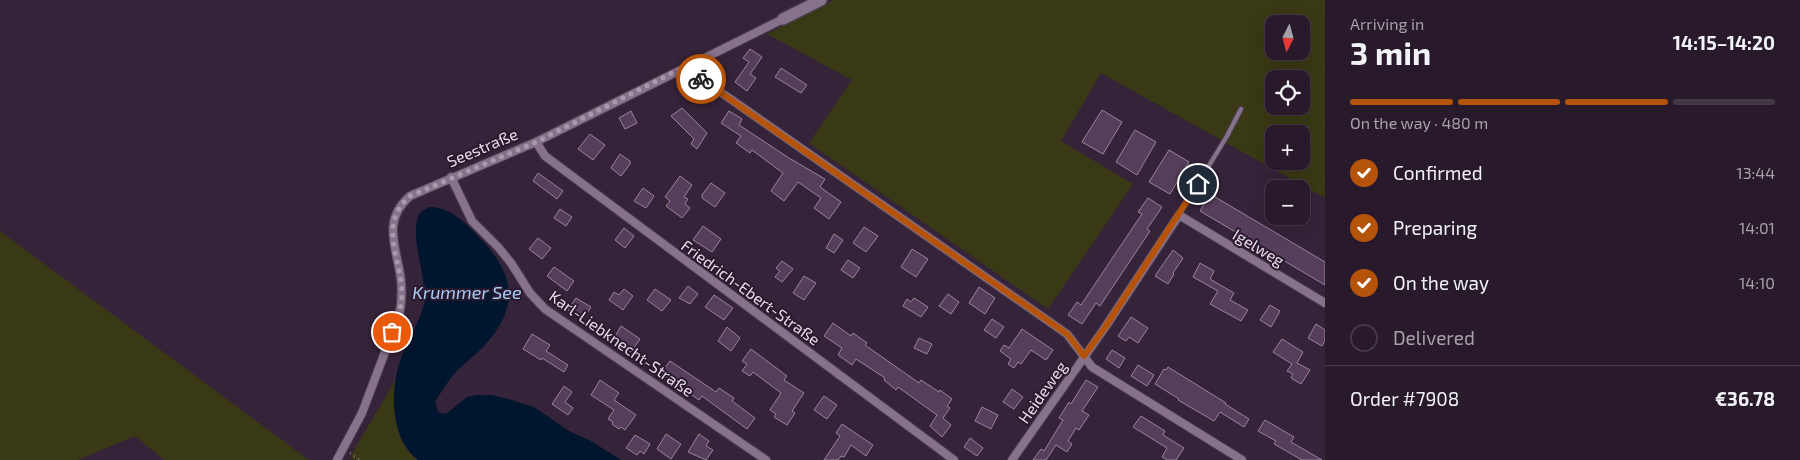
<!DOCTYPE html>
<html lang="en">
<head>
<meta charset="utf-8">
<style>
  :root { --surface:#281a2b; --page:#302333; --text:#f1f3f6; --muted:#a5a1a9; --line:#443847; --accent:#b45309 }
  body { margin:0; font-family:"Exo 2",sans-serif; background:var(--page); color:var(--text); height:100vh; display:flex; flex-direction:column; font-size:19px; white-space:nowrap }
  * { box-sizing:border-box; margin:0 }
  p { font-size:16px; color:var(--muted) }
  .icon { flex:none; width:28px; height:28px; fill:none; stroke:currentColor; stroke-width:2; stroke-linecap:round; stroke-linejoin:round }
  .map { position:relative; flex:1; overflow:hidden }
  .panel { display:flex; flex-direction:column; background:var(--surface); width:475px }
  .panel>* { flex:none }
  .needle { width:32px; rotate:186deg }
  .buttons { position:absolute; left:1265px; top:15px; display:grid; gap:10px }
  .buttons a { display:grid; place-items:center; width:45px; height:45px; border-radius:10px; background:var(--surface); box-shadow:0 5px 20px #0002,0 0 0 1px var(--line); font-size:25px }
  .pin { position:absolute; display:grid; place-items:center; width:42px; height:42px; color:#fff; margin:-21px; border:2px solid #fff; border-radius:50%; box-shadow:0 1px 5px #0007 }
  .courier { position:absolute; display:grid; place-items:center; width:50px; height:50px; margin:-25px; border:4px solid #b45309; border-radius:50%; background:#fff; color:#222; box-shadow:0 1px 6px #0007 }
  .head em { font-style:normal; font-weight:700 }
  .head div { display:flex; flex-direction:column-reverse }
  .head { display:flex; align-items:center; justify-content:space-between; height:85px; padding:0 25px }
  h1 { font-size:32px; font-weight:700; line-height:38px }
  .bar { display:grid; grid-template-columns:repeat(4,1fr); gap:8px 5px; align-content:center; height:60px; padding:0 25px }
  .bar i { height:6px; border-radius:4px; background:var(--line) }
  .bar .on { background:var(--accent) }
  .bar p { grid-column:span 4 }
  .line { display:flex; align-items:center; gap:12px; padding:0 25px; border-top:1px solid var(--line) }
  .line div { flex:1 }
  ol { padding:0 25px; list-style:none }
  li { display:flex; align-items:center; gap:15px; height:55px }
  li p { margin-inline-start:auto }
  li .icon { padding:5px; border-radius:50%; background:var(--accent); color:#fff; stroke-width:4 }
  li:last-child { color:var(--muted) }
  li i { width:28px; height:28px; border:2px solid var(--line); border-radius:50% }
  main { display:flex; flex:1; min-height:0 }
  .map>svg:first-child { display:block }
  .green { fill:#393915; fill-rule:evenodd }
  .water { fill:#00162e }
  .building { fill:#553d5b; stroke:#99849f }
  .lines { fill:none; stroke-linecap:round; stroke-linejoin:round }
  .lane-casing { stroke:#4d3e50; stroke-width:6 }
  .street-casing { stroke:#4d3e50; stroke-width:10 }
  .secondary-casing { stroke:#4d3e50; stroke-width:14 }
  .path { stroke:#8c7d8f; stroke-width:2; stroke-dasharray:1 4; stroke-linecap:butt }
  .lane { stroke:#87728c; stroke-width:4 }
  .street { stroke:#87728c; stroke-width:8 }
  .secondary { stroke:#87728c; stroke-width:11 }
  .done { stroke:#a99bac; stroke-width:5; stroke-dasharray:0 9 }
  .route { stroke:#b45309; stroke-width:6 }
  .labels { text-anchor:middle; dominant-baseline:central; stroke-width:4; stroke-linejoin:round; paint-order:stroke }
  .street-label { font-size:16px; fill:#e7dcea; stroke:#2b1a2f }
  .water-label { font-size:18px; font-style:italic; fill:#a5cef6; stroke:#2b1a2f }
</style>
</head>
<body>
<main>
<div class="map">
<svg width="1325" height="460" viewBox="0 0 1325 460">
  <rect width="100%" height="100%" fill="#352339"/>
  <path class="green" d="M834,0H1325V198L1101,73L1061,141L1133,184L1048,309L809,143L852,80L767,34ZM1274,24H1301V51H1274ZM1274,79H1301V106H1274ZM1274,134H1301V161H1274Z
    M0,231L309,460H164L135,436L78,460H0Z
    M396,379C395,409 391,439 418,460H355L350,457Z"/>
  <path class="water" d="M430,207C450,207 467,224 480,238C515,275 520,306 485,345C476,355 464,363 455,373C447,382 441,392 435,402L438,412L446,414L467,397L476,395H492L508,399L534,407L569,431L591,441L621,460H418C390,438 390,392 400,361C406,343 420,321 424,304C429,281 407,233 420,213C422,210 426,209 430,207Z"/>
  <path class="building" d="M750,49L762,57L750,74L756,78L747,91L735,82L749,62L743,58Z
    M781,68L807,85L801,93L775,77Z
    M682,108L707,133L697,149L691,144L694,139L671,116Z
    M1102,110L1122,122L1103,154L1082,142Z
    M631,111L637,123L625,129L619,118Z
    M729,111L742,119L739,125L789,158L825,179L820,187L841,202L829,219L814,208L821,198L798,182L784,201L771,191L783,173L752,150L750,153L736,143L741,136L721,123Z
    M1135,130L1156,142L1137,175L1116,162Z
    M590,134L605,145L593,160L578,149Z
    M1169,150L1189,162L1170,194L1149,182Z
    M620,154L630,161V164L621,176L611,168Z
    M538,173L563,191L557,199L533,181Z
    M680,176L692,185L684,197L688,199L685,204L690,208L682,218L666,206L670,201L665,197Z
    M711,183L725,193L715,207L702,198V195Z
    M643,188L654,196L646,208L634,201Z
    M1210,194L1325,262V285L1200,211Z
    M1148,198L1162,207L1147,229L1150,231L1100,306L1096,303L1082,324L1068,315L1077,302L1081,305L1142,214L1138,212Z
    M560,209L572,217L566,226L554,218Z
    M703,226L721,239L712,252L693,240Z
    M864,227L878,236L866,252L853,243Z
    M624,228L634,236L625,248L615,240Z
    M834,234L843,240L834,253L826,248Z
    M538,238L551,248L542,259L529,249Z
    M912,249L928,259L916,277L901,267Z
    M1173,250L1183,258L1173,273L1174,274L1168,284L1155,276Z
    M848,260L860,268L853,278L841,270Z
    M782,261L793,269L782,282L775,277L780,271L776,268Z
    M1200,263L1214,271L1210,279L1234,293L1230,300L1248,310L1241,321L1210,304L1218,291L1193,277Z
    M554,267L574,281L567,291L547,276Z
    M804,276L816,283L804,300L793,293Z
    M688,286L698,294L690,304L679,298Z
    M979,287L995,298L985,314L969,303Z
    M624,289L633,296L623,310L609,300L614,292L619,295Z
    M655,289L671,300L662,311L647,300Z
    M948,294L959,302L951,314L939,306Z
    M714,295L733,308L724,320L705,307Z
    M576,298L591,307L583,319L568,310Z
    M914,298L928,307L921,317L903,306L907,299L911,302Z
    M1270,305L1280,311L1271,327L1260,320Z
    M1131,317L1148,328L1138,343L1129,337L1126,341L1118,336Z
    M992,319L1004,327L996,338L984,330Z
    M833,323L851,336L853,333L867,343L865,345L919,383L921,380L939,392L940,390L952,399L947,406L950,408L943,418L951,425L942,437L930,426L937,415L898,387L896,390L884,380L885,378L856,359L852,365L838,355L842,348L824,336Z
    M1316,324L1325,330V340L1322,346L1308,338Z
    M621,326L640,339L631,352L613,340Z
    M727,327L740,338L731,351L718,341Z
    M1022,329L1053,350L1046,360L1031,350L1021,364L1018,362L1014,368L1008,364L1011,359L1000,351L1004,345L1009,348Z
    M532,334L550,345L546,351L568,365L564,372L542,358L541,360L523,349Z
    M919,338L932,344L927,354L914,348Z
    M1282,339L1303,352L1297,363L1310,370L1301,384L1291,378L1293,374L1287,371L1292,364L1273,352Z
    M751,349L787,376L784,380L804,393L792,411L795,413L787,425L774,417L776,414L770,410L781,393L753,372L750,376L742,371L747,364L742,361Z
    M1112,350L1125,358L1119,368L1106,359Z
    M670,361L716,392L719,388L734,398L732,401L755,418L747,429L702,396L699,400L661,373Z
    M1138,365L1154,375L1147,386L1131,376Z
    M1168,367L1226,403L1225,404L1249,419L1244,427L1220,412L1214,421L1178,400L1179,399L1155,384L1164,369L1166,370Z
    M600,380L619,393L614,400L636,415L625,430L621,427L619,429L612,424L613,422L608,419L614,410L591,395Z
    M1086,380L1098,387L1082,411L1089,415L1079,430L1076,428L1068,441L1072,444L1067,452L1056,445L1046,460H1033L1041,449L1044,451L1063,420L1059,418L1069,402L1071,404Z
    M564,386L572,392L565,402L573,408L568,415L552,404Z
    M1012,389L1023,397L1014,409L1003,402Z
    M824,396L837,405L827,419L814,410Z
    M982,407L998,415L991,429L975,421Z
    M1141,416L1165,431L1163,435L1184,448L1176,460H1168L1162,457L1167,448L1133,427Z
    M1265,420L1294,437L1291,442L1322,460H1302L1274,444L1276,441L1258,431Z
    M842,424L873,445L866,456L851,445L844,457L841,456L838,460H824L840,436L836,433Z
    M666,434L681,444L671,459L657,449Z
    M699,434L709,441L706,446L713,450L706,460L688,452Z
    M635,435L650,444L644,454L640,451L637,455L626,448Z
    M970,438L983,448L977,456L964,447Z"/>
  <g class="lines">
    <g class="lane-casing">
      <path id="lane" d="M1179,215L1227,136L1241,109"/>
    </g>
    <g class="street-casing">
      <path id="street" d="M691,64L699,77L1067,334L1092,367L1242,460
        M536,142L545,156L954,460
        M451,177L472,221L499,248L511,263L530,293L545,309L766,460
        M337,460L362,413L399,315C402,303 402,292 401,280C397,248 381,221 410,196L536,142L783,19
        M1012,460L1106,326L1179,215L1325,303"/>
    </g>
    <g class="secondary-casing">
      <path id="secondary" d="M783,19L821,0"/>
    </g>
    <path class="path" d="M350,453L360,460"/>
    <use href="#lane" class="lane"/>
    <use href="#street" class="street"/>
    <use href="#secondary" class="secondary"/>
  </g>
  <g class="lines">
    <path class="done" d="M392,332C398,318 402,306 402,291C400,256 378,224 410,196L536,142L690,64L701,79"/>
    <path class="route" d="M701,79L1067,334L1084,356L1106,326L1198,184"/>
  </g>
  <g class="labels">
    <g class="street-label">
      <text transform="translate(482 147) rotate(-23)">Seestraße</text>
      <text transform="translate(1259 247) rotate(31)">Igelweg</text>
      <text transform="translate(751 292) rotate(36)">Friedrich-Ebert-Straße</text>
      <text transform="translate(622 343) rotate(35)">Karl-Liebknecht-Straße</text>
      <text transform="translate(1042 392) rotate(-55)">Heideweg</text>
    </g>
    <g class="water-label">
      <text x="467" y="292">Krummer See</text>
    </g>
  </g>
</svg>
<div class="buttons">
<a><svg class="needle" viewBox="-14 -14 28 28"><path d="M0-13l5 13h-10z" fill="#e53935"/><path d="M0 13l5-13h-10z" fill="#a5a1a9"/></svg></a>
<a><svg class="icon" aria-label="locate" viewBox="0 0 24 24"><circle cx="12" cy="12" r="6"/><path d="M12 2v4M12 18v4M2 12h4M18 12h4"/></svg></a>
<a>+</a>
<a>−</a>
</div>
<div class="pin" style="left:392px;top:332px;background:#ea580c"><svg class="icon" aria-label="bag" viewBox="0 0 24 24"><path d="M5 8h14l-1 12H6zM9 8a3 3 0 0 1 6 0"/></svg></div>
<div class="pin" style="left:1198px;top:184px;background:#1f2937"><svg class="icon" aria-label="home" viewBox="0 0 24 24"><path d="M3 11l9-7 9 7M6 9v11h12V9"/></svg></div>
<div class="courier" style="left:701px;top:79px"><svg class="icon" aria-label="bike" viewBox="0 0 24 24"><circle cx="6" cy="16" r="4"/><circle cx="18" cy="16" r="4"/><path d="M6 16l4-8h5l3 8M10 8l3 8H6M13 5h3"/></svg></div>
</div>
<section class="panel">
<div class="head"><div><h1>3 min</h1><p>Arriving in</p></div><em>14:15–14:20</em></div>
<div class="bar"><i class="on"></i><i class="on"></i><i class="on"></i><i></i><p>On the way · 480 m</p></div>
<ol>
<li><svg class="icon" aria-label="check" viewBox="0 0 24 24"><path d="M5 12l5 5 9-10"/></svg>Confirmed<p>13:44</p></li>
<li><svg class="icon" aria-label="check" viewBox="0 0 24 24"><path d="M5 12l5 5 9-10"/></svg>Preparing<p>14:01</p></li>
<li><svg class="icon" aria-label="check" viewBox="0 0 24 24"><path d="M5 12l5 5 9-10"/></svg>On the way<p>14:10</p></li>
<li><i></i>Delivered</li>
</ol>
<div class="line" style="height:65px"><div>Order #7908</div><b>€36.78</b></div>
</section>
</main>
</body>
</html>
